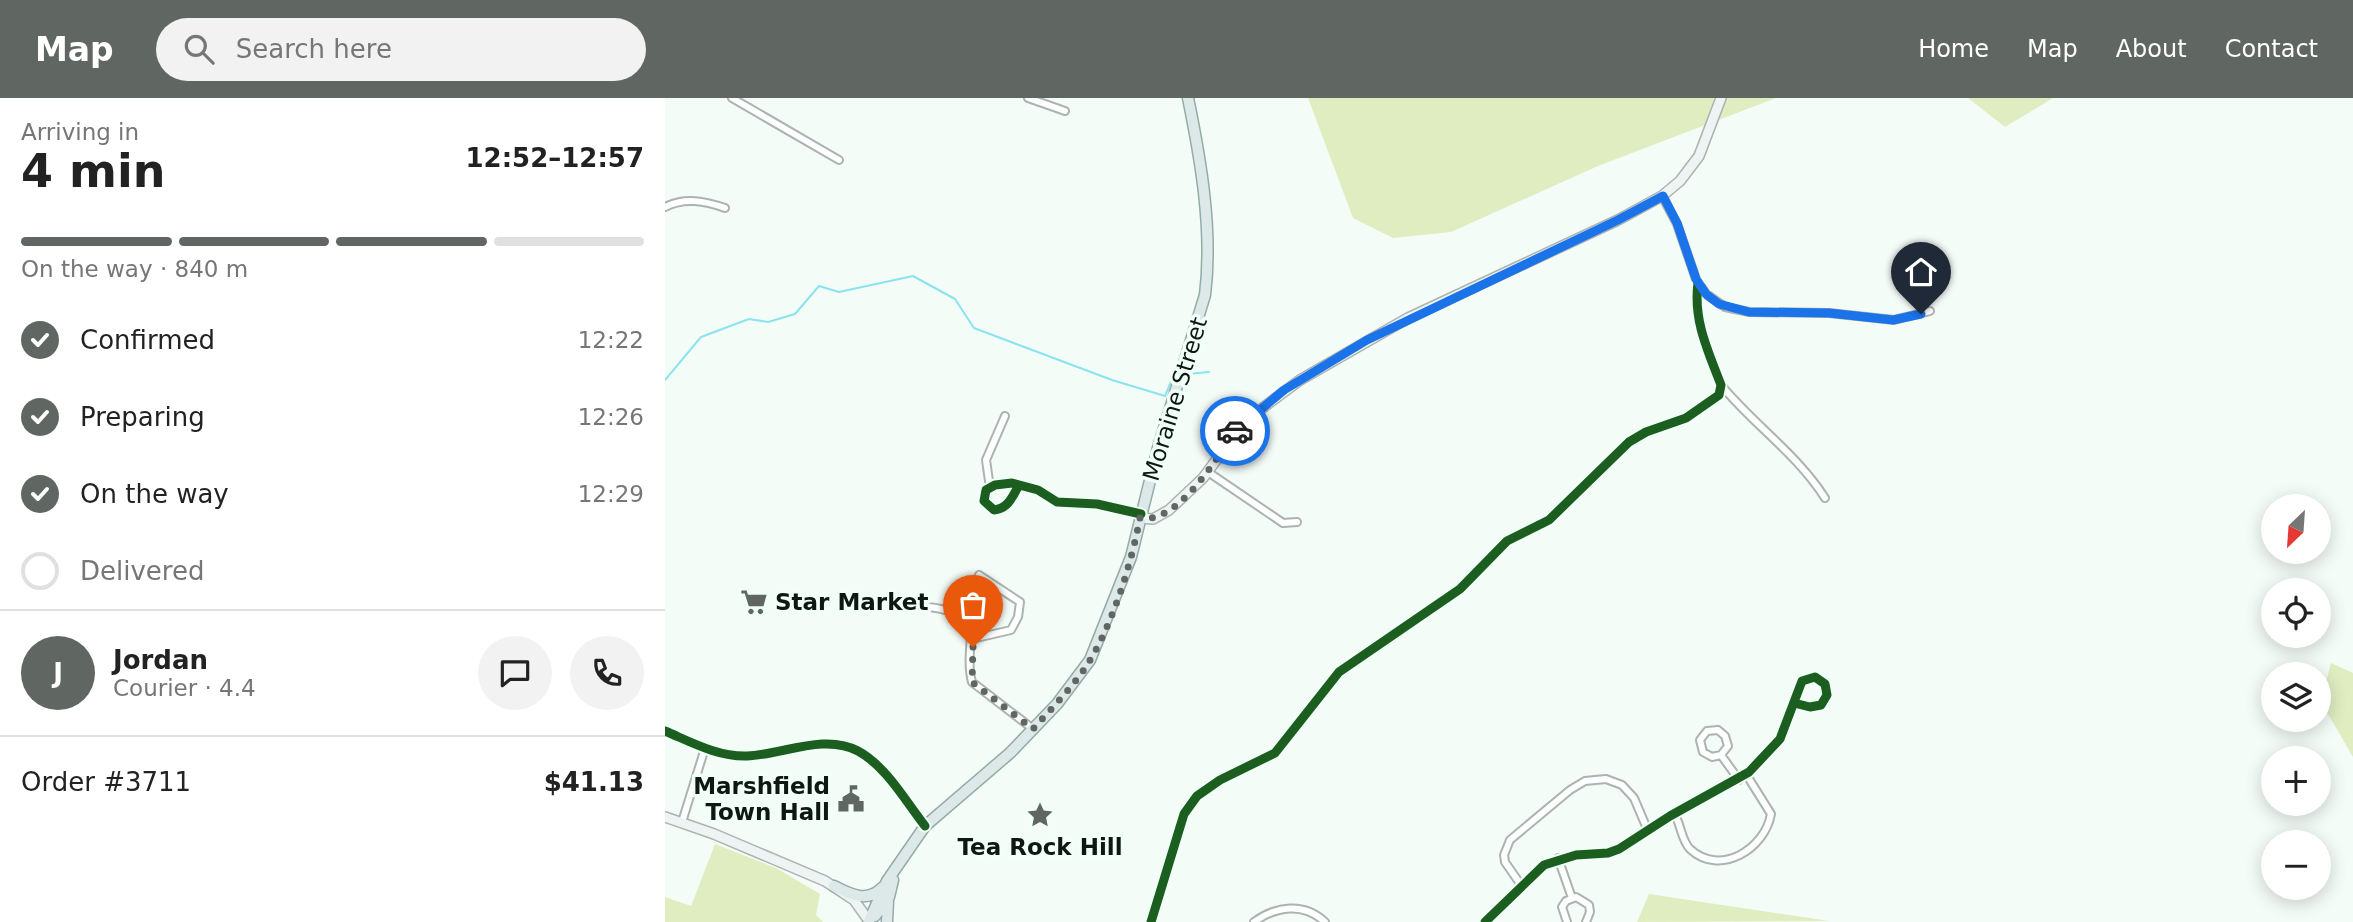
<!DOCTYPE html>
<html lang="en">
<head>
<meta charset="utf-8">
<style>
  :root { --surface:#fff; --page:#f2f2f2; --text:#222; --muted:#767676; --line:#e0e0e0; --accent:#606763 }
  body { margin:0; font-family:"DejaVu Sans",sans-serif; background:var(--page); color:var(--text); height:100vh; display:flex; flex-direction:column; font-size:26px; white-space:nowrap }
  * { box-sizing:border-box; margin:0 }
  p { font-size:23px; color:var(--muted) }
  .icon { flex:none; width:38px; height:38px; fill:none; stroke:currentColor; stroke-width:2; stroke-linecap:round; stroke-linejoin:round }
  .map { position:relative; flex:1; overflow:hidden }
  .drawer { display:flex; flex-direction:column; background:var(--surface); width:665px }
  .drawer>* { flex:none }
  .needle { width:46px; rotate:205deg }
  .controls { position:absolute; left:1596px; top:396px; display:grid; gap:14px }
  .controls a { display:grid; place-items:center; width:70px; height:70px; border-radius:50%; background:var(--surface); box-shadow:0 4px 18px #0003; font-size:35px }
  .pin { position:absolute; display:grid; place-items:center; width:60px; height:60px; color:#fff; margin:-72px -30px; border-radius:50% 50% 50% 0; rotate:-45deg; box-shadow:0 0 7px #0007 }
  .pin .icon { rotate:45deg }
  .courier { position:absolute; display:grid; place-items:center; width:70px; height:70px; margin:-35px; border:5px solid #1a73e8; border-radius:50%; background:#fff; color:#222; box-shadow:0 2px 9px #0007 }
  .summary em { font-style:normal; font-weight:800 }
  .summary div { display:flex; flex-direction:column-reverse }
  .summary { display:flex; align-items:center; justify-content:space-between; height:119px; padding:0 21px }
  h1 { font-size:46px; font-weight:800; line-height:52px }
  .bar { display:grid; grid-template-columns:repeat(4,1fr); gap:10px 7px; align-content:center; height:84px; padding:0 21px }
  .bar i { height:9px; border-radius:5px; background:var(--line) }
  .bar .selected { background:var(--accent) }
  .bar p { grid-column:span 4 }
  .line { display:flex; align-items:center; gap:18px; padding:0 21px; border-top:2px solid var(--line) }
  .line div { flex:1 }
  .round { display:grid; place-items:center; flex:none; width:74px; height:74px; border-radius:37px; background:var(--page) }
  ol { padding:0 21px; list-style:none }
  li { display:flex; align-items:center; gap:21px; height:77px }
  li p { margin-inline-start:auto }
  li .icon { padding:7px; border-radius:50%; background:var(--accent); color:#fff; stroke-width:4 }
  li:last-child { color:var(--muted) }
  li i { width:38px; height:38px; border:4px solid var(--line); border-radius:50% }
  header { display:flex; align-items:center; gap:42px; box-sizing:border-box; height:98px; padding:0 35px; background:var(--accent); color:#fff }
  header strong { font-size:33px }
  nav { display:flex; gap:38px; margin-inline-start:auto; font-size:24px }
  .search { width:490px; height:63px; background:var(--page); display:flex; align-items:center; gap:18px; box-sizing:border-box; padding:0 24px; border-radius:38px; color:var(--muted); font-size:26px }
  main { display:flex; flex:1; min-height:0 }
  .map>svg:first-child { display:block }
  .green { fill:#e0edc1 }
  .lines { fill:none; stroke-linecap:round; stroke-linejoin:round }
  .stream { stroke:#8ae4ef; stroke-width:2 }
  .minor-casing { stroke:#adb3b0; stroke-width:10 }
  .secondary-casing { stroke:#adb3b0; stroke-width:12 }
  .primary-casing { stroke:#94aba7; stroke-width:13 }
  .minor { stroke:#fdfffe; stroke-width:6 }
  .secondary { stroke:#edf4f3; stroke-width:9 }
  .primary { stroke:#dde9e8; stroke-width:10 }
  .cycleway-casing { stroke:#f0fff7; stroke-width:13 }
  .cycleway { stroke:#1b5e20; stroke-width:9 }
  .done { stroke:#606763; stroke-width:7; stroke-dasharray:0 12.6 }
  .route { stroke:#1a73e8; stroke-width:9 }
  .labels { text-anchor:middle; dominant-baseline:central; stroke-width:7; stroke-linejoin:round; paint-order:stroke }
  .street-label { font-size:23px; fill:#101713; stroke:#f0fff7 }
  .poi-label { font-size:23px; font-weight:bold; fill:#101713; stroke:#f0fff7; text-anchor:start }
</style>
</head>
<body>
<header>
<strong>Map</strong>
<div class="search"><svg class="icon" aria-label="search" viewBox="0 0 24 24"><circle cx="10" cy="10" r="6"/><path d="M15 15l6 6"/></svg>Search here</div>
<nav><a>Home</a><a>Map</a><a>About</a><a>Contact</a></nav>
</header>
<main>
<section class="drawer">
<div class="summary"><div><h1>4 min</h1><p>Arriving in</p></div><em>12:52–12:57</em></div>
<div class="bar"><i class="selected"></i><i class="selected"></i><i class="selected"></i><i></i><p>On the way · 840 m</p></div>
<ol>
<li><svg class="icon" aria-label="check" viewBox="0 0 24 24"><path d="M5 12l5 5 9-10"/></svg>Confirmed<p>12:22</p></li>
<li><svg class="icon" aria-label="check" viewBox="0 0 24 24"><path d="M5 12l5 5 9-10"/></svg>Preparing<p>12:26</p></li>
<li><svg class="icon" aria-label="check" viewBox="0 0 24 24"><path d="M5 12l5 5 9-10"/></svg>On the way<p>12:29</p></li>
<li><i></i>Delivered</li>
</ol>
<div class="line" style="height:126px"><b class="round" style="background:var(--accent);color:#fff">J</b><div><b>Jordan</b><p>Courier · 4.4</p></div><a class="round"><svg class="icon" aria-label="chat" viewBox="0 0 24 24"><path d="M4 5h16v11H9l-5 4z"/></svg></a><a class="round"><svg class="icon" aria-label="phone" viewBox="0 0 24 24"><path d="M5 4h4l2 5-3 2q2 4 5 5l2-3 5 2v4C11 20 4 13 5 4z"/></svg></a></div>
<div class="line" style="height:91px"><div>Order #3711</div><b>$41.13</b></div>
</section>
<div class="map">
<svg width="1688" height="824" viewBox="0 0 1688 824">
  <rect width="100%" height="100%" fill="#f4fcf7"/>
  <path class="green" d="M643,0H1111L933,68L786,134L728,140L688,120Z
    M1303,0H1388L1340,29Z
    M1666,565L1688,575V659L1656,604Z
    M50,746L111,770L155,796L151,817L158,824H0V799L26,808Z
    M984,796L1164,823L972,824Z"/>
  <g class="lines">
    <path class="stream" d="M522,276L544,274
      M0,282L36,239L84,221L103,224L130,216L154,188L174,194L248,178L290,201L309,230L447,282L500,298L510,274"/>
    <g class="minor-casing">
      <path id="minor" d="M67,0L174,62
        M363,0L400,13
        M997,98L1012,126L1031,181L1041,196L1060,209L1084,214L1164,215L1229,222L1265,213
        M0,109C20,99 40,103 60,110
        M1056,287C1089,327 1132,356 1160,400
        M543,374L618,425L632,424
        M354,387C348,398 343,411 329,412L319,403L321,392L330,387L347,385L373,392L392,404L432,406L476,416
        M325,390L321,362L340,318
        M264,509C328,517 296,546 307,584L368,631
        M307,541L346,532L353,519L355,504L314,477
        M0,633C26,644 53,659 82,658C116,657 160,635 193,653C221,668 241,704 260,728
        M1056,657L1047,659L1038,654L1035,642L1042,633L1053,632L1060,638L1063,648L1056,657L1074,682
        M1009,715C1016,726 1016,742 1025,751C1055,779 1100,751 1106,716L1081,676
        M17,724L40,650
        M893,760L907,800
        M856,787L840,764L839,757L845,742L905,692L920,683L941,681L957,687L969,700L983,733
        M486,824L519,716L532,698L555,682L610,655L674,574L795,491L842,443L884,422L964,344L981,334L1021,320L1054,297L1056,287C1043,253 1028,222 1033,185
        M589,824C611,808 639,804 660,824
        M820,824L879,767L911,757L943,755L954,751L1005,718L1084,674L1115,641L1137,583L1150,579L1160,586L1162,597L1156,607L1145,609L1129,605
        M902,824L897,809L901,803L911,799L924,807L925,814L921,824"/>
    </g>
    <g class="secondary-casing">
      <path id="secondary" d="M476,420L488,421L504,412L538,380L580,323L635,282L743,220L953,122L997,98L1015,83L1034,58L1056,0
        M0,719L49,736L160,783L189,802L204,823"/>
    </g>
    <g class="primary-casing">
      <path id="primary" d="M169,788C186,797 203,805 218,789
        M210,818L224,799L228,782
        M204,823L222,783L260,728L345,655L392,606L425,562L466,459L493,350L540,197C548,133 536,63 523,0
        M222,824L223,803"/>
    </g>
    <use href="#minor" class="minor"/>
    <use href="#secondary" class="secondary"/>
    <use href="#primary" class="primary"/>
    <g class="cycleway-casing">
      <path id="cycleway" d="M354,387C348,398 343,411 329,412L319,403L321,392L330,387L347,385L373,392L392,404L432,406L476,416
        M0,633C26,644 53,659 82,658C116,657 160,635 193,653C221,668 241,704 260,728
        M486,824L519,716L532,698L555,682L610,655L674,574L795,491L842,443L884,422L964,344L981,334L1021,320L1054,297L1056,287C1043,253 1028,222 1033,185
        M820,824L879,767L911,757L943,755L954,751L1005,718L1084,674L1115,641L1137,583L1150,579L1160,586L1162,597L1156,607L1145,609L1129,605"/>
    </g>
    <use href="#cycleway" class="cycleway"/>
  </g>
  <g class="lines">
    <path class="done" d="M308,549L307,584L368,631C385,612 403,594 418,573C446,533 466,467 475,420C512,427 553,359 570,333"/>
    <path class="route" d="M570,333L619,292L702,242L953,122L998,98L1012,125L1031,181L1041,196L1054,206L1084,214L1164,215L1228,222L1256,216"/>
  </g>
  <defs>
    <g id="supermarket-bare" transform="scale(2.1)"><path d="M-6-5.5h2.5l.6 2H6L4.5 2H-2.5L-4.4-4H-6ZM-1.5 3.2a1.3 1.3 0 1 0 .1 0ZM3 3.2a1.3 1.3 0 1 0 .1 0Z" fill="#606763" stroke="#f0fff7" stroke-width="2.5" paint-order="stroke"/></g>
    <g id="civic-bare" transform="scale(2.1)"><path d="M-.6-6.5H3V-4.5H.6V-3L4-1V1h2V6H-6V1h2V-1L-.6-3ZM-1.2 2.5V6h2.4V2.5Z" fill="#606763" stroke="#f0fff7" stroke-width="2.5" paint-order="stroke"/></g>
    <g id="sight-bare" transform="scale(2.1)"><path d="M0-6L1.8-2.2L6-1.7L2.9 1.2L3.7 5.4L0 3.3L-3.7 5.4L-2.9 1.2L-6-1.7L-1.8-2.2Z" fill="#606763" stroke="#f0fff7" stroke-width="2.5" paint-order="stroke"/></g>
  </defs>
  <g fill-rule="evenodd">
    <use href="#supermarket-bare" x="89" y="504"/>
    <use href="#civic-bare" x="186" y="701"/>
    <use href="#sight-bare" x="375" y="717"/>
  </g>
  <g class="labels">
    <g class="street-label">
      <text transform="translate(510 301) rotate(-73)">Moraine Street</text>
    </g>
    <g class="poi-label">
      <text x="110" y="504">Star Market</text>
      <text x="165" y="688" text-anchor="end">Marshfield<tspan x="165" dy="26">Town Hall</tspan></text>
      <text x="375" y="749" text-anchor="middle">Tea Rock Hill</text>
    </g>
  </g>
</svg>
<div class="controls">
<a><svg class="needle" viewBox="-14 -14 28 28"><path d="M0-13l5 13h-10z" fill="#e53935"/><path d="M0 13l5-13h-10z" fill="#767676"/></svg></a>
<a><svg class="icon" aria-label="locate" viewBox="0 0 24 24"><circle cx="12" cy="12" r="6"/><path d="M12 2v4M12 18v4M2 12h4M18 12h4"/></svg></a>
<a><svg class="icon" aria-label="layers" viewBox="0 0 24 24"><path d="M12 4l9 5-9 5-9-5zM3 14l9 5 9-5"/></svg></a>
<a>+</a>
<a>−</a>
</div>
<div class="pin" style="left:308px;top:549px;background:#ea580c"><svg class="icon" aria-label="bag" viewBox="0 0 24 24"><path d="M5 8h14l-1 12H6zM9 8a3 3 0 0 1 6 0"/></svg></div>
<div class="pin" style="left:1256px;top:216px;background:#1f2937"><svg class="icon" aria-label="home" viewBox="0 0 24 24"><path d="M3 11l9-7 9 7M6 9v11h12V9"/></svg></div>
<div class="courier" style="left:570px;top:333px"><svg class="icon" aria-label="car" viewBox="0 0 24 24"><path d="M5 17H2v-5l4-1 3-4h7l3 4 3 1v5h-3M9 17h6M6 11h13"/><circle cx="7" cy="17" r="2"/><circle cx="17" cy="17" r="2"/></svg></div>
</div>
</main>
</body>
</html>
